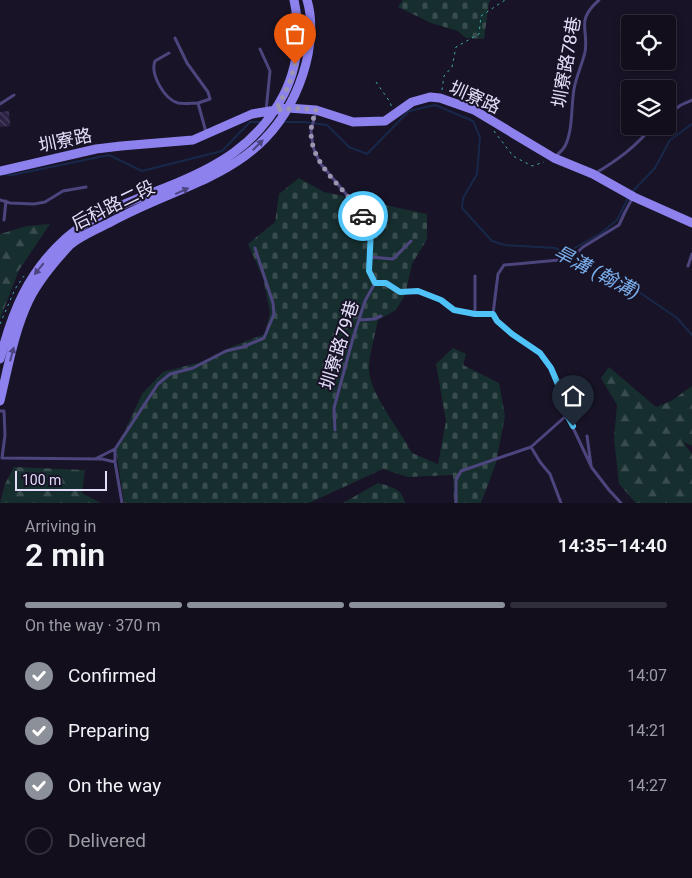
<!DOCTYPE html>
<html lang="en">
<head>
<meta charset="utf-8">
<style>
  :root { --surface:#120e1c; --page:#1b1725; --text:#f1f3f6; --muted:#9c9ca3; --line:#312e3b; --accent:#8c9099 }
  body { margin:0; font-family:Roboto,"Noto Sans TC",sans-serif; background:var(--page); color:var(--text); height:100vh; display:flex; flex-direction:column; font-size:19px; white-space:nowrap }
  * { box-sizing:border-box; margin:0 }
  p { font-size:16px; color:var(--muted) }
  .icon { flex:none; width:28px; height:28px; fill:none; stroke:currentColor; stroke-width:2; stroke-linecap:round; stroke-linejoin:round }
  .map { position:relative; height:503px; overflow:hidden }
  .sheet { display:flex; flex-direction:column; background:var(--surface); flex:1 }
  .sheet>* { flex:none }
  .fabs { position:absolute; left:621px; top:15px; display:grid; gap:10px }
  .fabs a { display:grid; place-items:center; width:55px; height:55px; border-radius:5px; background:var(--surface); box-shadow:0 2px 8px #0003,0 0 0 1px var(--line); font-size:25px }
  .scale { position:absolute; left:15px; bottom:12px; width:92px; box-sizing:border-box; padding-left:5px; border:2px solid #e3ddfa; border-top:0; font-size:14px; line-height:18px; white-space:nowrap; color:#e3ddfa; -webkit-text-stroke:4px #181326; paint-order:stroke }
  .pin { position:absolute; display:grid; place-items:center; width:42px; height:42px; color:#fff; margin:-51px -21px; border-radius:50% 50% 50% 0; rotate:-45deg; box-shadow:0 0 5px #0007 }
  .pin .icon { rotate:45deg }
  .courier { position:absolute; display:grid; place-items:center; width:50px; height:50px; margin:-25px; border:4px solid #4fc3f7; border-radius:50%; background:#fff; color:#222; box-shadow:0 1px 6px #0007 }
  .summary em { font-style:normal; font-weight:600 }
  .summary div { display:flex; flex-direction:column-reverse }
  .summary { display:flex; align-items:center; justify-content:space-between; height:85px; padding:0 25px }
  h1 { font-size:32px; font-weight:600; line-height:38px }
  .bar { display:grid; grid-template-columns:repeat(4,1fr); gap:8px 5px; align-content:center; height:60px; padding:0 25px }
  .bar i { height:6px; border-radius:4px; background:var(--line) }
  .bar .on { background:var(--accent) }
  .bar p { grid-column:span 4 }
  ol { padding:0 25px; list-style:none }
  li { display:flex; align-items:center; gap:15px; height:55px }
  li p { margin-inline-start:auto }
  li .icon { padding:5px; border-radius:50%; background:var(--accent); color:#fff; stroke-width:4 }
  li:last-child { color:var(--muted) }
  li i { width:28px; height:28px; border:2px solid var(--line); border-radius:50% }
  .map>svg:first-child { display:block }
  .forest { fill:url(#forest-firs) }
  .cemetery { fill:url(#cemetery-stones) }
  .lines { fill:none; stroke-linecap:round; stroke-linejoin:round }
  .stream { stroke:#18284a; stroke-width:2 }
  .building { fill:url(#building-back-hatch) }
  .path { stroke:#41a8aa; stroke-width:1; stroke-dasharray:2.5 4; stroke-linecap:butt }
  .lane { stroke:#4c457e; stroke-width:3 }
  .secondary { stroke:#8c81ed; stroke-width:9 }
  .oneway { fill:#4c4480 }
  .done { stroke:#9c96b0; stroke-width:5; stroke-dasharray:0 9 }
  .route { stroke:#4fc3f7; stroke-width:6 }
  .labels { text-anchor:middle; dominant-baseline:central; stroke-width:4; stroke-linejoin:round; paint-order:stroke }
  .street-label { font-size:18px; fill:#e3ddfa; stroke:#181326 }
  .water-label { font-size:19px; font-style:italic; fill:#79aeec; stroke:#181326 }
</style>
</head>
<body>
<div class="map">
<svg width="692" height="503" viewBox="0 0 692 503">
  <defs>
    <pattern id="forest-firs" width="22" height="20" patternUnits="userSpaceOnUse" patternTransform="scale(1.25)"><rect width="22" height="20" fill="#172e2f"/><path d="M5 1l3.5 6h-7zM16 11l3.5 6h-7z" fill="#394c4e"/></pattern>
    <pattern id="cemetery-stones" width="16" height="16" patternUnits="userSpaceOnUse" patternTransform="scale(1.25)"><rect width="16" height="16" fill="#172e2f"/><path d="M2 7V4a2 2 0 0 1 4 0v3zM10 15v-3a2 2 0 0 1 4 0v3z" fill="#394c4e"/></pattern>
    <pattern id="building-back-hatch" width="6" height="6" patternUnits="userSpaceOnUse" patternTransform="scale(1.25)"><rect width="6" height="6" fill="#2c2244"/><path d="M-1 5l2 2M0 0l6 6M5-1l2 2" fill="none" stroke="#4a4260"/></pattern>
  </defs>
  <rect width="100%" height="100%" fill="#181326"/>
  <path class="forest" d="M50,224L19,270L0,319V234L27,226Z
    M609,367L656,407L671,401L692,386V446L683,442L692,454V503H636L619,484L614,438L617,405L601,378Z
    M14,467L85,470L82,493L101,503H0L5,484Z"/>
  <path class="cemetery" d="M403,0H491L489,2L484,39L466,38L458,31L431,23L398,7Z
    M299,178L324,192L427,214V239L412,264L405,295L396,310L378,320C375,335 370,351 369,366C367,391 401,431 412,453L438,464L446,421L436,364L453,348L466,354L463,365L499,383L505,416L496,463L481,503H454L453,475L408,477L383,469L309,503H124L116,450L142,394L163,372L201,362L231,347L265,334L270,312L263,278L248,244L275,222L279,194Z
    M378,483C390,486 403,489 405,503H343Z"/>
  <g class="lines">
    <path class="stream" d="M283,122H305L327,125L349,147L367,154L409,111L435,105L473,121L480,137L477,174L463,198L462,208L492,241L505,245L555,248L639,292L677,318L692,335
      M4,174L12,175L109,155L142,171L222,151L250,122H261
      M632,192L655,168L670,140L692,124
      M566,253L601,233L617,220L629,196"/>
  </g>
  <path class="building" d="M9,111L10,126L0,127V112Z"/>
  <g class="lines">
    <path class="path" d="M376,82L390,102L392,108
      M442,90L444,76L452,67L456,47L479,34L481,16L505,0
      M494,131L513,156L532,166L544,162
      M0,324L15,289L24,276"/>
    <path class="lane" d="M175,38L187,63L208,92L210,99L198,103L206,132
      M260,49L270,71L266,111
      M169,53L155,61C150,74 164,99 178,103C184,104 192,103 198,103
      M0,104L14,95
      M316,111L311,131L313,147L320,163L362,213L371,229L369,271L375,283L365,301L353,338L334,408L335,430
      M668,114L681,105L692,100
      M555,157C558,154 563,150 565,146C573,131 571,106 574,89C576,77 582,65 585,52C589,29 575,21 599,0
      M594,174C618,160 635,147 653,126
      M0,200L10,203L34,204L45,202L63,191L86,187
      M4,220L6,201
      M371,257L393,259L411,241
      M688,266L692,254
      M375,283H386L400,292L418,291L441,300L454,310L475,314H493
      M475,314V276
      M359,320L374,319L381,316
      M0,411H4L5,435L2,458L102,459L115,462L122,503
      M587,436L591,465
      M531,447L540,462L550,474L561,503
      M95,459L115,449
      M115,462V449L158,384L170,374L193,368L226,351L243,347L264,338L274,314L273,303L255,248
      M456,503V480L461,471L531,447L567,415
      M621,503L609,490L592,468L567,415L566,403L551,368L540,353L511,334L497,321L493,314L498,274L504,265L570,259L583,247L619,225L625,212L633,197"/>
    <path class="secondary" d="M0,171L96,149L121,146L193,140L252,114L288,108L316,110L353,122L385,121L412,102L430,97L440,98L474,110L554,158L593,174L634,197L692,223
      M0,359C12,312 28,272 66,238C95,213 132,201 167,187C217,167 257,145 283,96C299,65 301,33 294,0
      M0,401C8,368 14,331 29,300C39,280 55,261 70,245C80,236 97,229 109,223C184,181 263,176 299,85C309,60 315,26 307,0"/>
  </g>
  <defs><path id="oneway-solid" d="M-6-.8H1V-3.2L6.5 0L1 3.2V.8H-6Z" transform="scale(1.25)"/></defs>
  <g class="oneway">
    <use href="#oneway-solid" transform="translate(258 145) rotate(-45)"/>
    <use href="#oneway-solid" transform="translate(182 191) rotate(-24)"/>
    <use href="#oneway-solid" transform="translate(39 269) rotate(129)"/>
    <use href="#oneway-solid" transform="translate(12 354) rotate(-75)"/>
  </g>
  <g class="lines">
    <path class="done" d="M295,64L289,85L276,110L300,108L316,110C314,117 311,125 311,132C311,167 347,189 363,216"/>
    <path class="route" d="M363,216L371,229L369,271L375,283H386L400,292L418,291L441,300L454,310L475,314H493L497,321L512,334L540,353L551,368L566,403L567,415L573,426"/>
  </g>
  <g class="labels">
    <g class="street-label">
      <text transform="translate(566 62) rotate(-80)">圳寮路78巷</text>
      <text transform="translate(475 97) rotate(24)">圳寮路</text>
      <text transform="translate(65 140) rotate(-12)">圳寮路</text>
      <text transform="translate(113 205) rotate(-26)">后科路二段</text>
      <text transform="translate(339 345) rotate(-73)">圳寮路79巷</text>
    </g>
    <g class="water-label">
      <text transform="translate(597 272) rotate(27)">旱溝 (翰溝)</text>
    </g>
  </g>
</svg>
<div class="fabs">
<a><svg class="icon" aria-label="locate" viewBox="0 0 24 24"><circle cx="12" cy="12" r="6"/><path d="M12 2v4M12 18v4M2 12h4M18 12h4"/></svg></a>
<a><svg class="icon" aria-label="layers" viewBox="0 0 24 24"><path d="M12 4l9 5-9 5-9-5zM3 14l9 5 9-5"/></svg></a>
</div>
<div class="scale">100 m</div>
<div class="pin" style="left:295px;top:64px;background:#ea580c"><svg class="icon" aria-label="bag" viewBox="0 0 24 24"><path d="M5 8h14l-1 12H6zM9 8a3 3 0 0 1 6 0"/></svg></div>
<div class="pin" style="left:573px;top:426px;background:#1f2937"><svg class="icon" aria-label="home" viewBox="0 0 24 24"><path d="M3 11l9-7 9 7M6 9v11h12V9"/></svg></div>
<div class="courier" style="left:363px;top:216px"><svg class="icon" aria-label="car" viewBox="0 0 24 24"><path d="M5 17H2v-5l4-1 3-4h7l3 4 3 1v5h-3M9 17h6M6 11h13"/><circle cx="7" cy="17" r="2"/><circle cx="17" cy="17" r="2"/></svg></div>
</div>
<section class="sheet">
<div class="summary"><div><h1>2 min</h1><p>Arriving in</p></div><em>14:35–14:40</em></div>
<div class="bar"><i class="on"></i><i class="on"></i><i class="on"></i><i></i><p>On the way · 370 m</p></div>
<ol>
<li><svg class="icon" aria-label="check" viewBox="0 0 24 24"><path d="M5 12l5 5 9-10"/></svg>Confirmed<p>14:07</p></li>
<li><svg class="icon" aria-label="check" viewBox="0 0 24 24"><path d="M5 12l5 5 9-10"/></svg>Preparing<p>14:21</p></li>
<li><svg class="icon" aria-label="check" viewBox="0 0 24 24"><path d="M5 12l5 5 9-10"/></svg>On the way<p>14:27</p></li>
<li><i></i>Delivered</li>
</ol>
</section>
</body>
</html>
